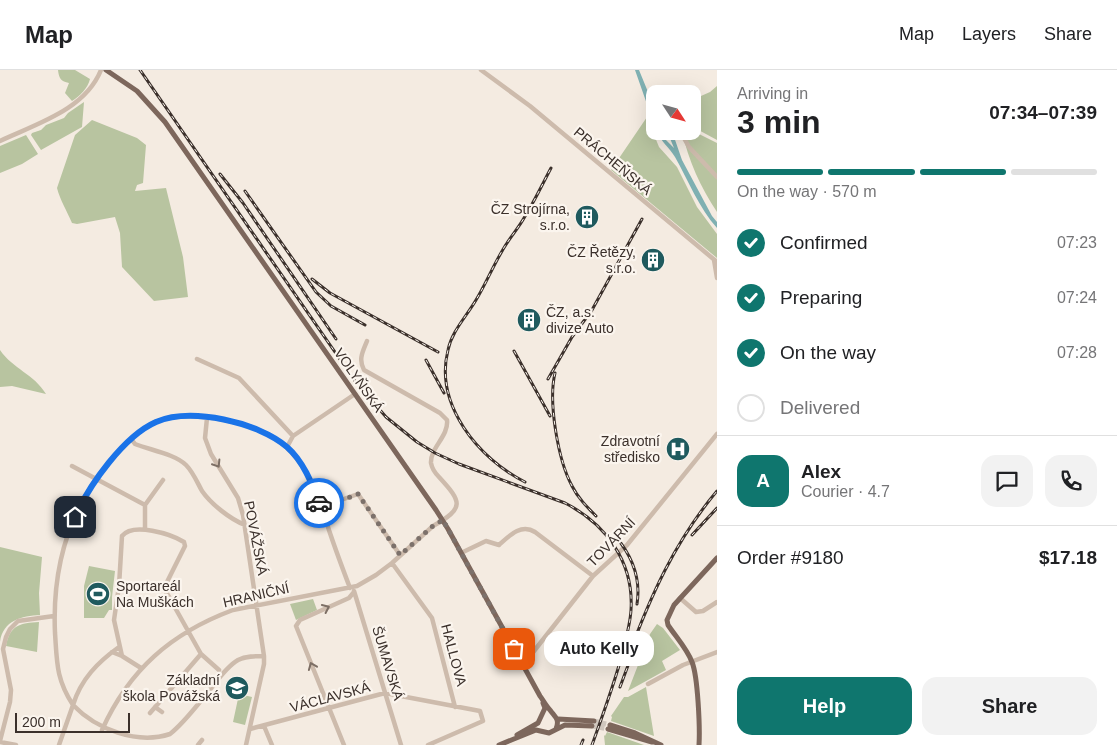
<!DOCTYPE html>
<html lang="en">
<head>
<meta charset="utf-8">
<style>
  :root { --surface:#fff; --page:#f2f2f2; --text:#202124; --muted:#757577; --line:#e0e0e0; --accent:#0f766e }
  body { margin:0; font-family:Arial,sans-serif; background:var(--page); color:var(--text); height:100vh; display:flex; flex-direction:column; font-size:19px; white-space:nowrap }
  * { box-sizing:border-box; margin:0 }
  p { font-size:16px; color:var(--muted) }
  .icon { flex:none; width:28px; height:28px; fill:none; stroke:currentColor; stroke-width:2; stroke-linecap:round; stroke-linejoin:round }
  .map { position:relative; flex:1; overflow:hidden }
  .drawer { display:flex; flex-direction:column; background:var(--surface); width:400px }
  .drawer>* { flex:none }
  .needle { width:32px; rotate:126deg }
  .fabs { position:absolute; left:646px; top:15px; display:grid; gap:10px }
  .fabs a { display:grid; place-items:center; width:55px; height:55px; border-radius:10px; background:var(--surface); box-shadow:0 5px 20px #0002; font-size:25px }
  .scale { position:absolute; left:15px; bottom:12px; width:115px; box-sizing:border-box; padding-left:5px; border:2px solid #3b302b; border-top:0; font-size:14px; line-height:18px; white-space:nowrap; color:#3b302b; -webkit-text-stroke:4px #fbf5ee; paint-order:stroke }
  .pin { position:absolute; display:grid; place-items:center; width:42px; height:42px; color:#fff; margin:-21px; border-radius:10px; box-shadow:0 2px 8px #0006 }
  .courier { position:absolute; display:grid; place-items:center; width:50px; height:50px; margin:-25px; border:4px solid #1a73e8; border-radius:50%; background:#fff; color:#222; box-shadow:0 1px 6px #0007 }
  .bubble { position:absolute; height:35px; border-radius:15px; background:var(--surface); box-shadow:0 5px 20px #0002; font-size:16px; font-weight:800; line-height:35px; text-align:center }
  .summary em { font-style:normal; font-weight:800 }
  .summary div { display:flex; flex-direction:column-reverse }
  .summary { display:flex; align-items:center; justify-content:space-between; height:85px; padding:0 20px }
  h1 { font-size:32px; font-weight:800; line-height:38px }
  .bar { display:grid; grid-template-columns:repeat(4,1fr); gap:8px 5px; align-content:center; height:60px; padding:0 20px }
  .bar i { height:6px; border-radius:4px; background:var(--line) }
  .bar .on { background:var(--accent) }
  .bar p { grid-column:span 4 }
  .line { display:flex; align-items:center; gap:12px; padding:0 20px; border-top:1px solid var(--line) }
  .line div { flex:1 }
  .round { display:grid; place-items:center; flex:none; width:52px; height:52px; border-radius:15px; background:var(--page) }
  ol { padding:0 20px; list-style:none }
  li { display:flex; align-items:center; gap:15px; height:55px }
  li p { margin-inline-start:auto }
  li .icon { padding:5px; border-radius:50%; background:var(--accent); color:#fff; stroke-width:4 }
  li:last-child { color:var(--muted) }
  li i { width:28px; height:28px; border:2px solid var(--line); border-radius:50% }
  .action { display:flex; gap:10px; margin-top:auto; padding:10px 20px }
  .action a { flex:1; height:58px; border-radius:15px; background:var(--accent); color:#fff; font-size:20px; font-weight:800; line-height:58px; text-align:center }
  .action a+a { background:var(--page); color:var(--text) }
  header { display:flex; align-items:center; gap:30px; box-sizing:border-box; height:70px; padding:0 25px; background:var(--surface); border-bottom:1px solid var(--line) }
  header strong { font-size:24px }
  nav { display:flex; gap:28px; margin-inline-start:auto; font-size:18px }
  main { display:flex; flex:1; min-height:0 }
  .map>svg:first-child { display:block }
  .green { fill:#b8c4a0 }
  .water { fill:#7fb0b2 }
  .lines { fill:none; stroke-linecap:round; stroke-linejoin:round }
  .major-tunnel { stroke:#cfc6bd; stroke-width:5; stroke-dasharray:5 2.5; stroke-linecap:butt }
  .minor { stroke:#cdbbac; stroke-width:4.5 }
  .major { stroke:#7d675c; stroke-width:5 }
  .rail-casing { stroke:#3b302b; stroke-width:3 }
  .rail { stroke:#fbf5ee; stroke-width:1; stroke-dasharray:4; stroke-linecap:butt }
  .oneway { stroke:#7d6f65 }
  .done { stroke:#7c716b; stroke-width:5; stroke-dasharray:0 9 }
  .route { stroke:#1a73e8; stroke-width:6 }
  .labels { text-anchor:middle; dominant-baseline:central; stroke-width:4.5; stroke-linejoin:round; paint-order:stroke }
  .street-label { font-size:14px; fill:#3b302b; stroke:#fbf5ee }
  .poi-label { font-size:14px; fill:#3b302b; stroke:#fbf5ee; text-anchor:end }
</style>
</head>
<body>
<header>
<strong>Map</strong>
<nav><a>Map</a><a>Layers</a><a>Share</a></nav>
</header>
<main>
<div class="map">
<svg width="717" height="675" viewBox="0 0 717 675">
  <rect width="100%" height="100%" fill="#f4ebe1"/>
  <path class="green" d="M58,0H75L90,9C88,18 80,26 72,31L65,23L69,13C61,11 59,9 58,0Z
    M717,16V70L693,57L692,30L710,22Z
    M84,32L82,57L41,80L31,65L32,63L41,60L46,55L64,48L68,43Z
    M647,47L659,77L677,97L697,137L717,164V188L611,100Z
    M92,50L137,68L146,75L143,113L137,115L135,121L166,118L183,187L188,227L154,231L122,197L120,163L115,147L77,154L72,153C67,141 60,130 57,118L75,65Z
    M682,61H693L717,73V142C701,118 688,90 682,61Z
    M26,65L38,84L22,94L0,103V76Z
    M0,280C13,299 34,304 46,324L12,316L0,317Z
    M0,477L42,487L39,523L40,545C22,546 3,550 0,572Z
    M89,496L115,501L112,527V540H109L104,548H84V516Z
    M313,529L317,540L296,550L290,534Z
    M39,552L37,582L6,576C10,555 20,553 39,552Z
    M657,554L663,558L680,580L662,591L666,600L628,621L650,564Z
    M646,617L654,666L611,651L612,647L611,646L624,627H628Z
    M239,624L252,627L245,655L233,652Z
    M607,662L644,675H605L604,665L605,666Z"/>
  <path class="water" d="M635,0H639L655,39V57Z
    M657,61H663L665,69L674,78L669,66L673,64L682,90L712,146L717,152V158C699,138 688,110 675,87C669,77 661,72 657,61Z"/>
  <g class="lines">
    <path class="major-tunnel" d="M594,651L610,655
      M592,656L608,659"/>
    <path class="minor" d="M481,0L530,36L717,192
      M680,61L689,77L717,107
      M0,71C36,54 85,40 101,0
      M714,190L717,208
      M197,289L239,308L293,366
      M207,348L205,368L211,384L238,428L243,445L264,586V594L246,675
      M132,370L135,374C150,380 175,384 186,395C193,402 197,412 202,421C211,434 230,449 245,455
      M287,377L293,366L355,324
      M72,396L145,435
      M321,437L358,424L400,485
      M145,459V435L163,410
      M461,483L486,471L499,475C509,466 521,453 535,462L593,506
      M392,493L432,548L455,637
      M119,516L164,518L185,476L184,472C171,464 133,452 122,466L119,516L114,550L122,586
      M164,518L201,584L219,600
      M354,521L401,675
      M680,528L696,542L703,541L717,532
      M119,577C98,592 81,609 73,635C96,659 137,675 170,664C185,652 197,635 209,621C217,611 226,597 238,590C246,586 255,586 264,586
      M112,582L122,586L141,598
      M523,595L593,506L627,475L717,364
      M648,614L683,595L717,582
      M155,637L162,642
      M150,643L201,584
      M264,656L272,675
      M250,659L385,623L480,641L483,651L428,675
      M102,660C129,600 171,563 233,540L357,516L376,505L392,493L433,456C465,438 462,432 439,407C435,403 432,399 431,393C430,378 449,366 447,350L440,343L364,300C358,289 363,281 367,271
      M0,671L10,632L11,620L3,579L6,567L10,559L18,551L54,546
      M0,672L16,675
      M59,675L73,635C56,609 57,592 55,563C52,497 68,439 112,389C124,375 139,360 155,352C175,344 198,346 219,349C242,353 270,361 287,378C309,398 317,427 327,454C334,476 342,497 350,518
      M198,675L202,670
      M344,675L296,556L300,550L349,528L354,522"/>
    <path class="major" d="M106,0L137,21L165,52L436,440L448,459L540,626C543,630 546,636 550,640C555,647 560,649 556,659
      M558,649L594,651
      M610,655L635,663L661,675
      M608,659L652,672
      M517,665L538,653L545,638L543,633
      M499,675L536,660L549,663L565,655L592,656
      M699,675C700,658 698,607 692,592C687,579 676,567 668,555L667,550L674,535L717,488"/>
    <g class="rail-casing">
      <path id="rail" d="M140,0L355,311L386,347L417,372L435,383L459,394L565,433C606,454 634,492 631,540C630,557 624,575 620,592C612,620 602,647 592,675
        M220,104L243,133L336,269
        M245,121L316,222L331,236L365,255
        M312,209L330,223L438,282
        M514,281L550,346
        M426,290L444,323
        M555,303C548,332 558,390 572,416C578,428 587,437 596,446
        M548,309L572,267L592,240L642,149
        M525,412C479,389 434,335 448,280C452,261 466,247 476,230C487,212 495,191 507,173C512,165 519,157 524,148C534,132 542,115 551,98
        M692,465L717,438
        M616,467C632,486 641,509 637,534
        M628,587C650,527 675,471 717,421
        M620,617L633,582
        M581,675L583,670"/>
    </g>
    <use href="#rail" class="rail"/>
  </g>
  <defs><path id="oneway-chevron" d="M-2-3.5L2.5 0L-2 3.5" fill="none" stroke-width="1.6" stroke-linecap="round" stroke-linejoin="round" transform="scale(1.25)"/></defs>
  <g class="oneway">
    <use href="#oneway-chevron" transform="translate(217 394) rotate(58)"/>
    <use href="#oneway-chevron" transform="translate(326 538) rotate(-25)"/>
    <use href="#oneway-chevron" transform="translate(312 596) rotate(-112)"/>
  </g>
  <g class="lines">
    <path class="done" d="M319,433L321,438L358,424L400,485L433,456L443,450L514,579"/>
    <path class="route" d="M75,447C89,415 124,366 156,352C191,337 258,352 287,377C303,391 312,413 319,433"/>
  </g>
  <defs>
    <g id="building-disc" transform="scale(1.25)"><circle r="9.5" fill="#1f5a5e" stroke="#fbf5ee"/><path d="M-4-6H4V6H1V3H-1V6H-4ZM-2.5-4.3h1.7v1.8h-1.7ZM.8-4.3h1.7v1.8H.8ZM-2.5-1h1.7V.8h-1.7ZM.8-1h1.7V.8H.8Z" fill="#fff"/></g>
    <g id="hospital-disc" transform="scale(1.25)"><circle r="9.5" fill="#1f5a5e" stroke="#fbf5ee"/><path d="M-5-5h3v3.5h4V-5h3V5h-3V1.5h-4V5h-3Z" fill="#fff"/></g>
    <g id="stadium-disc" transform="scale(1.25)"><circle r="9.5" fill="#1f5a5e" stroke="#fbf5ee"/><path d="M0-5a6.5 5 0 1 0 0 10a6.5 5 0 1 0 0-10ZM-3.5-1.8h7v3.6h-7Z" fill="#fff"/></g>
    <g id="school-disc" transform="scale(1.25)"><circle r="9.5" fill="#1f5a5e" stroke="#fbf5ee"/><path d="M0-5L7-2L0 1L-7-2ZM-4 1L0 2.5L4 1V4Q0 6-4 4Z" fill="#fff"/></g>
  </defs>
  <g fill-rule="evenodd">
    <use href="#building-disc" x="587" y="147"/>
    <use href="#building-disc" x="653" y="190"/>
    <use href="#building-disc" x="529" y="250"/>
    <use href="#hospital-disc" x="678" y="379"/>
    <use href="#stadium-disc" x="98" y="524"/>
    <use href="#school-disc" x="237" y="618"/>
  </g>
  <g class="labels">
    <g class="street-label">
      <text transform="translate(613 91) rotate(40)">PRÁCHEŇSKÁ</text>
      <text transform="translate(359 310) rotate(55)">VOLYŇSKÁ</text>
      <text transform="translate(256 468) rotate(79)">POVÁŽSKÁ</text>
      <text transform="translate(611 472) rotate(-46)">TOVÁRNÍ</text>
      <text transform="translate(256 525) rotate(-13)">HRANIČNÍ</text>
      <text transform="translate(454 585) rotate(75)">HALLOVA</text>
      <text transform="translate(388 593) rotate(73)">ŠUMAVSKÁ</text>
      <text transform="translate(330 627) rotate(-15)">VÁCLAVSKÁ</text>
    </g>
    <g class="poi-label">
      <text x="570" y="139">ČZ Strojírna,<tspan x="570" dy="16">s.r.o.</tspan></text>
      <text x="636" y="182">ČZ Řetězy,<tspan x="636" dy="16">s.r.o.</tspan></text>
      <text x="546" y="242" text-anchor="start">ČZ, a.s.<tspan x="546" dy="16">divize Auto</tspan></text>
      <text x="660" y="371">Zdravotní<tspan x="660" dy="16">středisko</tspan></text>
      <text x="116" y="516" text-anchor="start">Sportareál<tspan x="116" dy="16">Na Muškách</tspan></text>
      <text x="220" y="610">Základní<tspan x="220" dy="16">škola Povážská</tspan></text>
    </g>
  </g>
</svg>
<div class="fabs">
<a><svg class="needle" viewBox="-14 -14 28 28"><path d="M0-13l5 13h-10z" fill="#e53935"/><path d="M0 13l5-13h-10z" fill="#757577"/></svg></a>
</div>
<div class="scale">200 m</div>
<div class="pin" style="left:514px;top:579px;background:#ea580c"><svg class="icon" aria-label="bag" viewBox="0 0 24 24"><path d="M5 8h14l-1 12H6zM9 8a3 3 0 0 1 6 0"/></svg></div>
<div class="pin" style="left:75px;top:447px;background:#1f2937"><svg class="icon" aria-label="home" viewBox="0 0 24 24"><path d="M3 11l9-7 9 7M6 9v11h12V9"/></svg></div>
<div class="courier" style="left:319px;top:433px"><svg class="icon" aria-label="car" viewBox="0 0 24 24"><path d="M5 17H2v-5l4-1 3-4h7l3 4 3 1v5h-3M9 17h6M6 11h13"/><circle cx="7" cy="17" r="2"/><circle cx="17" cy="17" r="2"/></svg></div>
<div class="bubble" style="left:544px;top:561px;width:110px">Auto Kelly</div>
</div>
<section class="drawer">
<div class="summary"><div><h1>3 min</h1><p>Arriving in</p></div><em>07:34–07:39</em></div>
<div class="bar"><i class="on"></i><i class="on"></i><i class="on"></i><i></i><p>On the way · 570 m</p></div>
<ol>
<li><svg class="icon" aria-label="check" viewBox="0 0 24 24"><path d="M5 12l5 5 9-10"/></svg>Confirmed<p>07:23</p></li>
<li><svg class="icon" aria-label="check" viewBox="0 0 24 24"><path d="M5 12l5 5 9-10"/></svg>Preparing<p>07:24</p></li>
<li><svg class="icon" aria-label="check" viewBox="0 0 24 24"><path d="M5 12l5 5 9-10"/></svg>On the way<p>07:28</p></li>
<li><i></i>Delivered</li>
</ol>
<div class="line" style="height:90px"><b class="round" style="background:var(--accent);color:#fff">A</b><div><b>Alex</b><p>Courier · 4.7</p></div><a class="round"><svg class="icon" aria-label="chat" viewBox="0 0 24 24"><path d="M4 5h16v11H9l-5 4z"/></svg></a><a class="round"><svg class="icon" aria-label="phone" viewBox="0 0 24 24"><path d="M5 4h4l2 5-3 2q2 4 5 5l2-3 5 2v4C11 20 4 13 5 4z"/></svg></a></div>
<div class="line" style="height:65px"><div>Order #9180</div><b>$17.18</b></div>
<div class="action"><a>Help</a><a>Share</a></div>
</section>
</main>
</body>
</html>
